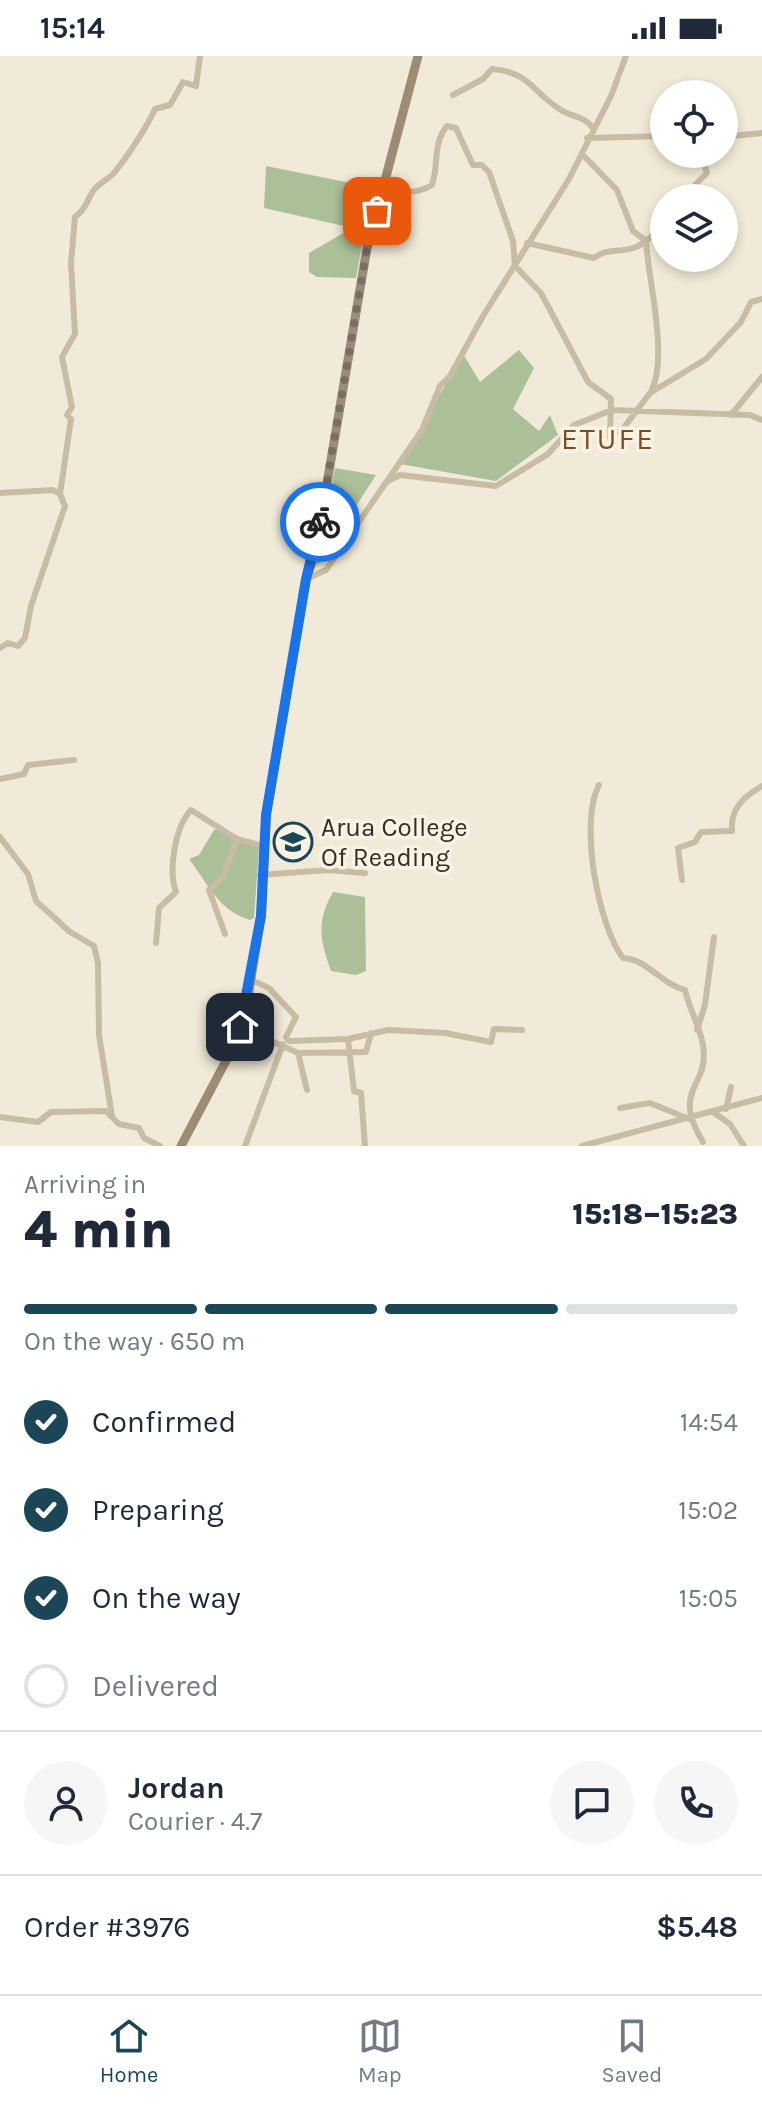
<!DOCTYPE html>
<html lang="en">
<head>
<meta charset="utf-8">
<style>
  :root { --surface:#fff; --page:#f6f6f7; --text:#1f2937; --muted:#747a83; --line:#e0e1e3; --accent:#1b4655 }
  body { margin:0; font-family:Karla,sans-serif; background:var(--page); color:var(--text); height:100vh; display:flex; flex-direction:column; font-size:30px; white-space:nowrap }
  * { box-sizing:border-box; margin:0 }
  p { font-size:26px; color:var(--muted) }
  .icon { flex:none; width:44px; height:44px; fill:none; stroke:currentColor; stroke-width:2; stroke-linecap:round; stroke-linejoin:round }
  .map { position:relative; height:1090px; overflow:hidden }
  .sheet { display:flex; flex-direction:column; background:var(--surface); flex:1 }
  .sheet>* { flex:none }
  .tools { position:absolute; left:650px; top:24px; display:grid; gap:16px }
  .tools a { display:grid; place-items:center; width:88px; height:88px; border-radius:50%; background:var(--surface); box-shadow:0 4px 12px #0003; font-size:40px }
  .pin { position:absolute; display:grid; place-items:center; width:68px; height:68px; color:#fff; margin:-34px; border-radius:16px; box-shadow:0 4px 12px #0006 }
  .courier { position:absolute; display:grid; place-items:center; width:80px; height:80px; margin:-40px; border:6px solid #1a73e8; border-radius:50%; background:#fff; color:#222; box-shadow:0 2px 10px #0007 }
  .headline em { font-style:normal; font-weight:800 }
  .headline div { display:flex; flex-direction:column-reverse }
  .headline { display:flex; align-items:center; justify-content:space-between; height:136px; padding:0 24px }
  h1 { font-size:52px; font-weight:800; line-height:60px }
  .bar { display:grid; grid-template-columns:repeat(4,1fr); gap:12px 8px; align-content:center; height:96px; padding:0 24px }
  .bar i { height:10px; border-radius:6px; background:var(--line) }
  .bar .selected { background:var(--accent) }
  .bar p { grid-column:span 4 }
  .line { display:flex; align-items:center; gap:20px; padding:0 24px; border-top:2px solid var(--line) }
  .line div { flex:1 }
  .round { display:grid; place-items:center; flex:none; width:84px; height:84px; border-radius:42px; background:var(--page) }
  ol { padding:0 24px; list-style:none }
  li { display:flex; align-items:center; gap:24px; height:88px }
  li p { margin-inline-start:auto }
  li .icon { padding:8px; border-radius:50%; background:var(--accent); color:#fff; stroke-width:4 }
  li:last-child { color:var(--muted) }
  li i { width:44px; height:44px; border:4px solid var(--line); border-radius:50% }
  .status { display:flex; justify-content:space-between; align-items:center; height:56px; padding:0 40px; background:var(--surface); direction:ltr }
  .status svg { height:22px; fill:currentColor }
  .tabs { display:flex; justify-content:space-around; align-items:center; height:112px; border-top:2px solid var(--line); background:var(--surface); font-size:22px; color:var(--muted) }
  .tabs a { display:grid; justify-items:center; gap:4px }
  .tabs .selected { color:var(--accent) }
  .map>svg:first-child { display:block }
  .green { fill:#abc098 }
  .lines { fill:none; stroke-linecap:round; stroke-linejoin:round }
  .street { stroke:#c9bca4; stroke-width:6 }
  .secondary { stroke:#9c8b75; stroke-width:9 }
  .done { stroke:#766f64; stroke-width:8; stroke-dasharray:0 14.4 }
  .route { stroke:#1a73e8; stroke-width:10 }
  .labels { text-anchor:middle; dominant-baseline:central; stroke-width:7; stroke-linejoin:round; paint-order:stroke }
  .poi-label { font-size:26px; fill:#342d26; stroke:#f9f3e4; text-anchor:start }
  .quarter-label { font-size:30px; letter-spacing:2px; fill:#834a1f; stroke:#f9f3e4 }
</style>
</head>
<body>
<div class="status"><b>15:14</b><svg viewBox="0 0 49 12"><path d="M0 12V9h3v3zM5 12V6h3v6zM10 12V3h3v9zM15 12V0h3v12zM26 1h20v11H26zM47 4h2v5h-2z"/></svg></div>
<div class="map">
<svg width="762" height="1090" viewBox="0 0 762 1090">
  <rect width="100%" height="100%" fill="#f1ead8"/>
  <path class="green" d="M266,110L376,132L366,175L264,152Z
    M347,175L364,178L356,222L317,221L309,216V197Z
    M519,294L534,312L513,353L539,375L550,359L558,379L496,425L400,408L463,298L480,326Z
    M335,412L376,419L317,511Z
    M220,773L231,783H247L259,792L254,862L250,864C218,854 209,829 189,803L199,799L214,774Z
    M333,836L365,841L366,915L356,919L331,915C320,884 316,866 333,836Z"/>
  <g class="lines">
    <path class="street" d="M453,39L483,23L492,13C530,16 532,36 561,54C573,62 583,59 593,72
      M724,81L762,77
      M587,82L664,80
      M582,98L617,134L633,175L646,185C648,223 669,301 651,336
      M384,126C402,136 413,140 432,129C439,110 432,88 447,70L456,72L473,109H482L489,116L513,185L515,210L541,237L588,326L611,343L610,381L622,374L650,337L706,303L741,266L751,246L762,243
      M682,142L707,117L704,108L692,98
      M527,187L594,202C606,192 618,197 633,192C646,188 656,176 664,166
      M731,359L762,321
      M388,425L400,419L496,430L548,398L574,369L612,354L750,359L762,364
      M0,437L53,434L60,438
      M306,523L326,514L422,374L440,330L450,320L483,260L569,123L611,40L626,0
      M0,592L8,587L18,590L25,582L31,550L65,450L60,438L71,363L67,359L72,351L62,301L75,278L71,207L75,161C85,154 87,145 93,135C98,128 107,124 113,118C126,103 147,71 155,53L170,49L183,26L196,30L200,0
      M0,723L24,718L28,709L74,704
      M599,729C579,765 598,870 623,902C647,903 661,928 685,934C689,952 700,971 703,989C710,1033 670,1031 703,1086
      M0,781L28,818L36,845L70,876L94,890L98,907L99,979L112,1060
      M260,819L328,814L365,817
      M682,824L678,792L695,786L701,776L732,775C730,753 744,740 762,730
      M225,878L209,834L223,821L237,783
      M156,887L159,852L176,836C168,814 175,771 191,754L237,783L263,790
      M251,924L269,932L296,961L286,981L289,985L348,983L388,974L445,977L491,986L494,973L522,974
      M240,971L298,997L366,996L371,977
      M697,974L705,949L714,881
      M348,983L354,1035L361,1037L365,1090
      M298,997L307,1034
      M620,1052L650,1047L689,1063
      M726,1053L731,1031
      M713,1056L730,1068L744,1090
      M0,1061L38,1066L51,1056L106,1055L119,1068L139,1072L144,1082L160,1090
      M245,1090L283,988
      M582,1090L762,1042"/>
    <path class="secondary" d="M181,1090L238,982L247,947L261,860L266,759L306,523L315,498L367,192L418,0"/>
  </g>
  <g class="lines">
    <path class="done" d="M320,466L367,192L377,155"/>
    <path class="route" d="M240,971L261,860L266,759L306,523L320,466"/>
  </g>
  <defs>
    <g id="school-ring" transform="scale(2)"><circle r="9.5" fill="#f9f3e4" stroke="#1b4655" stroke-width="1.5"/><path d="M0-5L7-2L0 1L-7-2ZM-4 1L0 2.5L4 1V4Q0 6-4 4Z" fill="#1b4655"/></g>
  </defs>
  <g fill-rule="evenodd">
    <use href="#school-ring" x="293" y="786"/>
  </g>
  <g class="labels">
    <g class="poi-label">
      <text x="321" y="771">Arua College<tspan x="321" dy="30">Of Reading</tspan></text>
    </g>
    <g class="quarter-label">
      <text x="608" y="383">ETUFE</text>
    </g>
  </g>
</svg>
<div class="tools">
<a><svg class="icon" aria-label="locate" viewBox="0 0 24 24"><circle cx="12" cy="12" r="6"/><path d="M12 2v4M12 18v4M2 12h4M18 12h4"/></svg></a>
<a><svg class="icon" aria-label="layers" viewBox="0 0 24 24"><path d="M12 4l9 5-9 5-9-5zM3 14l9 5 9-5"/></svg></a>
</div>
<div class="pin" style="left:377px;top:155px;background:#ea580c"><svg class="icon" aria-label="bag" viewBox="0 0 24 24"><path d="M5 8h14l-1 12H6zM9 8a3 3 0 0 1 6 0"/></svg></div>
<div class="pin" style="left:240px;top:971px;background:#1f2937"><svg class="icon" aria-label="home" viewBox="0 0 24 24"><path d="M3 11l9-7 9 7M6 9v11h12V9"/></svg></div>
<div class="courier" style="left:320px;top:466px"><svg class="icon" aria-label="bike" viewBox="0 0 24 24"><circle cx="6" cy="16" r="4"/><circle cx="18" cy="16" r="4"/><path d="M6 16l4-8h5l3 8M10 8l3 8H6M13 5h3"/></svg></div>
</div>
<section class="sheet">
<div class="headline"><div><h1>4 min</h1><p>Arriving in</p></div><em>15:18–15:23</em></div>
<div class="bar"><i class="selected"></i><i class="selected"></i><i class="selected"></i><i></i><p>On the way · 650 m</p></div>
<ol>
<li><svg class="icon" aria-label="check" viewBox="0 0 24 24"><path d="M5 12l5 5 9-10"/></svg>Confirmed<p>14:54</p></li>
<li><svg class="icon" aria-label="check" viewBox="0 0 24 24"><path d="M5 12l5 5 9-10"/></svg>Preparing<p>15:02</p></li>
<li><svg class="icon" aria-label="check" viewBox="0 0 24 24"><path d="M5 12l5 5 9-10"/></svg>On the way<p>15:05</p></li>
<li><i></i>Delivered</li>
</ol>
<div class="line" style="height:144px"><a class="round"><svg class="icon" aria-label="person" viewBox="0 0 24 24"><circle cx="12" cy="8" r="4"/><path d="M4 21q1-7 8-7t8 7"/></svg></a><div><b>Jordan</b><p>Courier · 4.7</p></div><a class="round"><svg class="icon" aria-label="chat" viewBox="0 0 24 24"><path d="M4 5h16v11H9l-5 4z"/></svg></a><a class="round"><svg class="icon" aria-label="phone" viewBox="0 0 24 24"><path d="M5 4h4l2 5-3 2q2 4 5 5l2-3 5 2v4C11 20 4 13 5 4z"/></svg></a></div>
<div class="line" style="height:104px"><div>Order #3976</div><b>$5.48</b></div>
</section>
<nav class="tabs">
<a class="selected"><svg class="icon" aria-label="home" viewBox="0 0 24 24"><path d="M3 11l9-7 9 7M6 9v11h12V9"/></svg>Home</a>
<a><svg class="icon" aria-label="map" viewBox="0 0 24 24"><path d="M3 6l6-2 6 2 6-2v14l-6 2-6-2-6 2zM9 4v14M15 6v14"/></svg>Map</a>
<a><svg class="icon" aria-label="saved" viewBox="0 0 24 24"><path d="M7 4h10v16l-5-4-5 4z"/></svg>Saved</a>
</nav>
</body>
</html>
